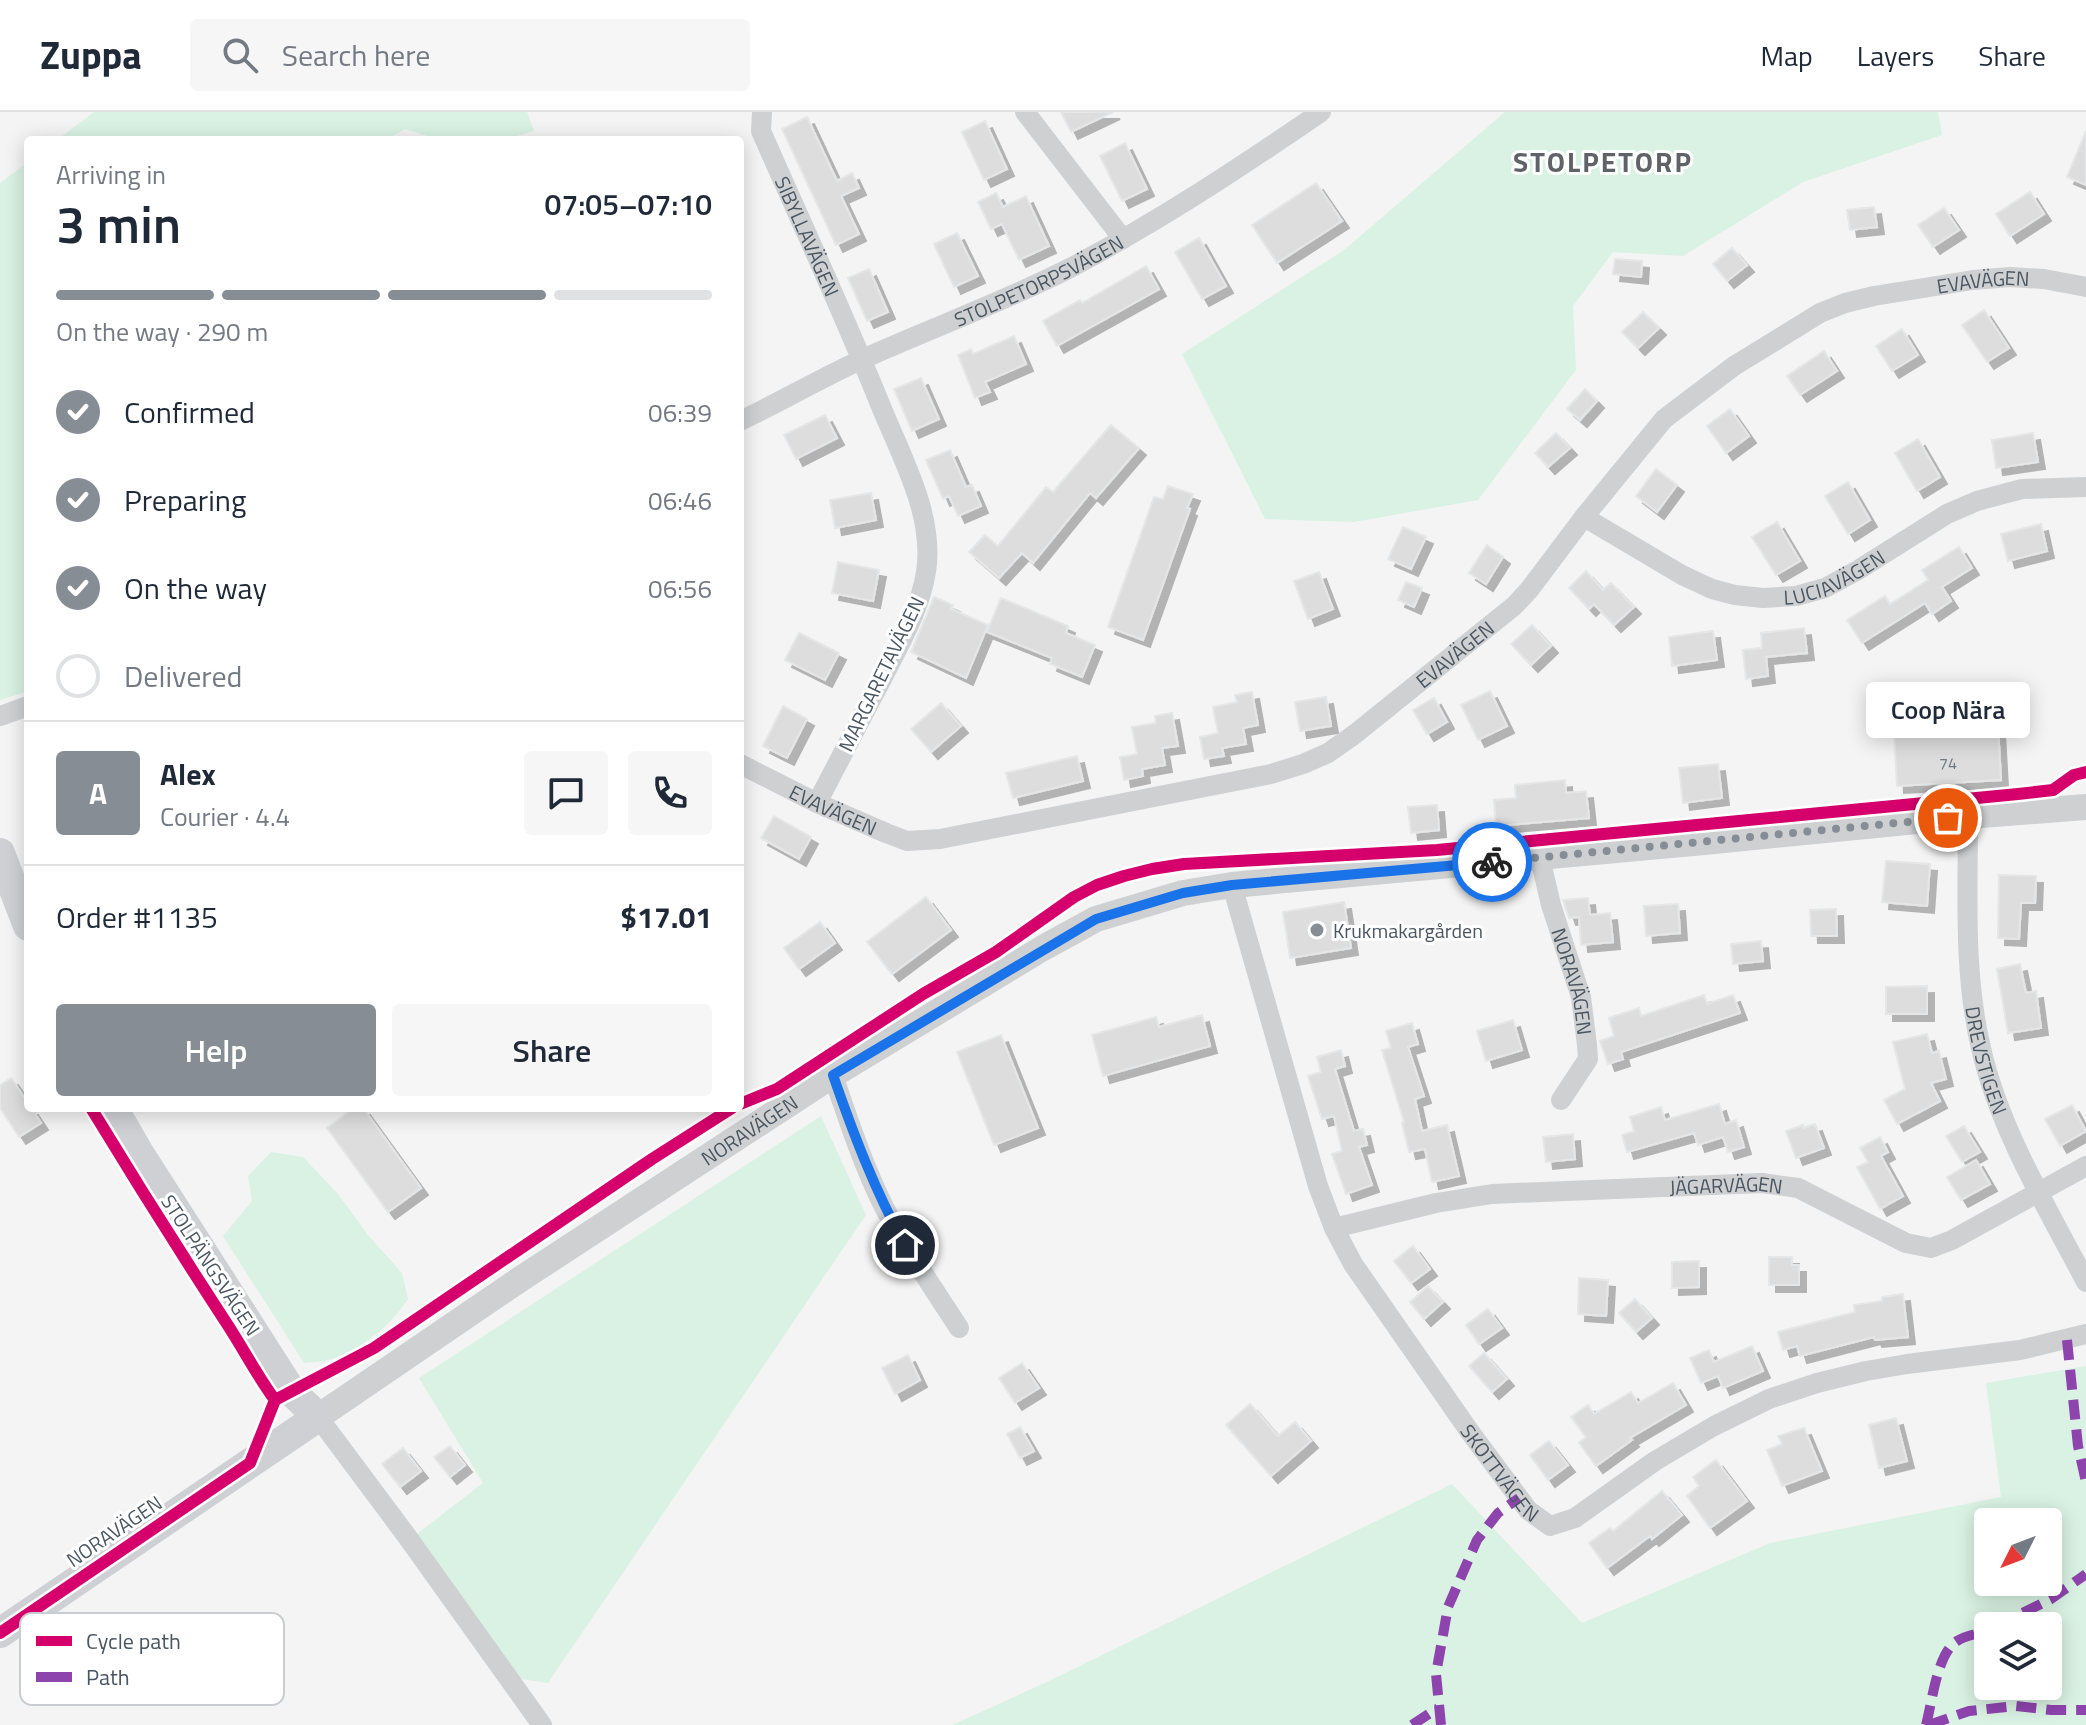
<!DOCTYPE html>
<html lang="en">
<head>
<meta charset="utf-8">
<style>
  :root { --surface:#fff; --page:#f6f6f7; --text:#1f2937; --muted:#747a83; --line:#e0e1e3; --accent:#868d94 }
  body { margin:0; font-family:"Titillium Web",sans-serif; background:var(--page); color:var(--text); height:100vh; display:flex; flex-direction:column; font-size:30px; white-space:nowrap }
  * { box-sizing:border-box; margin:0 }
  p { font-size:26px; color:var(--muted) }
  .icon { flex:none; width:44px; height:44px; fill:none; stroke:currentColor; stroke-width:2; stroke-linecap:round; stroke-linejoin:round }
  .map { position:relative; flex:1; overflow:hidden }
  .side { position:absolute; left:24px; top:24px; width:720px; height:976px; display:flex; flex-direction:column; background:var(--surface); border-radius:8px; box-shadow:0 4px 20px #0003 }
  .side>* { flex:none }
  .needle { width:52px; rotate:228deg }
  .fabs { position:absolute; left:1974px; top:1396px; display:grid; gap:16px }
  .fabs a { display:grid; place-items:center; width:88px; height:88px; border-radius:8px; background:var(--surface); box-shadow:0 4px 20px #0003; font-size:40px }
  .pin { position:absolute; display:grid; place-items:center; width:68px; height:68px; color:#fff; margin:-34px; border:4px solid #fff; border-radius:50%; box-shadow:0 2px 8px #0007 }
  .courier { position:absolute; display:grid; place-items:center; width:80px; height:80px; margin:-40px; border:6px solid #1a73e8; border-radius:50%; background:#fff; color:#222; box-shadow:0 2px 10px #0007 }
  .bubble { position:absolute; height:56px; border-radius:8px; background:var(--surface); box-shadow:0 4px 20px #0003; font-size:26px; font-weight:600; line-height:56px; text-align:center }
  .head em { font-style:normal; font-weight:600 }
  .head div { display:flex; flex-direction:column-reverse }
  .head { display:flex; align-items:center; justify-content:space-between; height:136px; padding:0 32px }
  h1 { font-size:52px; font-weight:600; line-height:60px }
  .bar { display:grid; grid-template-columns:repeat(4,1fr); gap:12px 8px; align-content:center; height:96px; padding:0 32px }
  .bar i { height:10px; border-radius:6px; background:var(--line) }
  .bar .selected { background:var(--accent) }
  .bar p { grid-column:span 4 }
  .line { display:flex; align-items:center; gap:20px; padding:0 32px; border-top:2px solid var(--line) }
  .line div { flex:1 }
  .round { display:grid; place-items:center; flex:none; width:84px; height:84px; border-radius:8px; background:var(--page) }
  ol { padding:0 32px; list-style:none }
  li { display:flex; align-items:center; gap:24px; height:88px }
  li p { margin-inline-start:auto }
  li .icon { padding:8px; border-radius:50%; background:var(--accent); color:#fff; stroke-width:4 }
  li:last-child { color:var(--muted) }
  li i { width:44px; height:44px; border:4px solid var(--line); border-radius:50% }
  .action { display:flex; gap:16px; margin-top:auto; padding:16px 32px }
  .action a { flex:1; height:92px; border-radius:8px; background:var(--accent); color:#fff; font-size:32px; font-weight:600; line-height:92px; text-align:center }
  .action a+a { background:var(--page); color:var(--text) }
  header { display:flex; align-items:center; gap:48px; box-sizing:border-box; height:112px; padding:0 40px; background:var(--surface); border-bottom:2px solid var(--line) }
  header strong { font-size:38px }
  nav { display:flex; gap:44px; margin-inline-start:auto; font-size:28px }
  .search { width:560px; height:72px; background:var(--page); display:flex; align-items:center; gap:20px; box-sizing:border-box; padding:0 28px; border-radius:8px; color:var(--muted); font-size:30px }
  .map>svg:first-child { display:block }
  .green { fill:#d9f2e3; fill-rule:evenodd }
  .building { fill:#ddddde; stroke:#e5e6e7; stroke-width:2; filter:url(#shadow) }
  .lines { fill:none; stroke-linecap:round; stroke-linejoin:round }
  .minor { stroke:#ced0d2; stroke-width:20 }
  .tertiary { stroke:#ced0d2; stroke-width:26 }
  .secondary { stroke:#ced0d4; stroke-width:30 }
  .quiet { stroke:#8e44ad; stroke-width:10; stroke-dasharray:20 10; stroke-linecap:butt }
  .cycleway-casing { stroke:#fff; stroke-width:17 }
  .cycleway { stroke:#d6006c; stroke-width:12 }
  .done { stroke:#868d94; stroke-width:8; stroke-dasharray:0 14.4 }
  .route { stroke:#1a73e8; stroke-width:10 }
  .poi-dot { fill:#868d94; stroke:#fff; stroke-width:3 }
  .labels { text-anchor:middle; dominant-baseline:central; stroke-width:6; stroke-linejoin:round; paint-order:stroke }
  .number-label { font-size:16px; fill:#707881 }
  .street-label { font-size:20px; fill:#4a5661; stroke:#fff }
  .poi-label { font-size:20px; fill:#4a5661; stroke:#fff; text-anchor:start }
  .district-label { font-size:28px; font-weight:bold; letter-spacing:2px; fill:#5f6368; stroke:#fff }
  .key { fill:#fff; stroke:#c9ccd0; stroke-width:2 }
  .key-label { font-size:22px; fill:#4a5661 }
</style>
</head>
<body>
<header>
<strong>Zuppa</strong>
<div class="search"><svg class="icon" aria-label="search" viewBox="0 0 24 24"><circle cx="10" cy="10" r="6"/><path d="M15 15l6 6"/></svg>Search here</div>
<nav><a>Map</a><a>Layers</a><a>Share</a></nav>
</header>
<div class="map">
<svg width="2086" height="1613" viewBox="0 0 2086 1613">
  <defs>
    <filter id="shadow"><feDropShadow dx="7" dy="7" stdDeviation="0" flood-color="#0004"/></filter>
  </defs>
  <rect width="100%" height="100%" fill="#f4f4f4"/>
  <path class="green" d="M94,0H527L534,19L503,28H440L405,17L386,28H57Z
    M1505,0H1938L1942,23L1803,70L1683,144L1613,140L1573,194L1576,258L1478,388L1354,410L1265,407L1182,242L1344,138Z
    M28,50V579L0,588V71Z
    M821,1004L866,1103L548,1571L516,1566L413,1425L483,1371L419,1266Z
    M271,1040L303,1045L338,1082L368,1123L402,1161L408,1187C391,1213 364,1235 335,1246C326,1250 314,1250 304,1251L223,1124L252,1089L248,1064Z
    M2086,1254V1613H952L1047,1570L1452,1372L1582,1511L1770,1431L2001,1385L1986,1271ZM1988,1410H2048V1470H1988ZM1988,1514H2048V1574H1988Z"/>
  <path class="building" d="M1061,0H1113L1071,20Z
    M807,5L837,69L852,61L859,76L841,84L859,122L836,133L782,17Z
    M985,9L1007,57L984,68L962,20Z
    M2086,19V73L2067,65Z
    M1125,31L1147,77L1122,89L1100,44Z
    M1316,71L1342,109L1277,151L1252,113Z
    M2030,80L2044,102L2010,124L1996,102Z
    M996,81L1003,95L1026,84L1049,134L1019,148L1002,112L991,117L978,90Z
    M1874,95L1877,115L1850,118L1847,98Z
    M1944,96L1959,118L1933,135L1918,113Z
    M957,121L978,164L954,175L934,132Z
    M1199,126L1226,174L1202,187L1175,140Z
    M1732,136L1747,153L1727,169L1713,152Z
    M1615,147L1642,149L1641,165L1613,162Z
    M1146,154L1159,177L1057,234L1043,209L1080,188L1082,191Z
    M869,157L888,200L867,209L848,166Z
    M1984,198L2009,236L1987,250L1962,213Z
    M1643,200L1659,216L1638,236L1622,220Z
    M1902,217L1918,243L1892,259L1876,234Z
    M1014,224L1026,252L985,270L990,280L975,286L958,243L971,237L973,242Z
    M1824,239L1837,259L1800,283L1787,264Z
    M921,266L939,307L912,319L894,277Z
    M1585,277L1597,289L1580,308L1567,297Z
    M1730,297L1749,324L1726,341L1707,314Z
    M825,303L837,326L796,347L784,323Z
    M1111,313L1139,336L1096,386L1090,381L1033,451L1022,441L999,466L969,440L985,423L998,434L1046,375L1053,380Z
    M1556,321L1570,336L1548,355L1535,341Z
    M2033,321L2038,350L1996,356L1992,328Z
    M1918,327L1940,365L1917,379L1895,341Z
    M950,338L966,375L972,373L981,394L958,404L949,384L943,387L926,348Z
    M1656,357L1677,373L1657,400L1636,384Z
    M1848,370L1870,408L1848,422L1825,384Z
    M1168,374L1193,382L1187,396L1190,397L1143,528L1108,515L1154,385L1163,387Z
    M871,381L876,408L835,416L830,388Z
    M1777,410L1800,449L1776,463L1752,425Z
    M2041,412L2047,439L2008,449L2001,422Z
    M1403,415L1426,425L1411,457L1388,447Z
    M1487,433L1503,445L1486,472L1469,461Z
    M1959,435L1972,456L1942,475L1951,489L1932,502L1925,491L1862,531L1847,508L1885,484L1890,492L1928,468L1922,458Z
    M838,450L879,458L873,489L832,481Z
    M1586,459L1603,478L1611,471L1634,495L1614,513L1594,492L1589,497L1569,476Z
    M1319,460L1333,497L1308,507L1294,469Z
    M1406,470L1422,476L1414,495L1398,488Z
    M934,485L953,493L951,497L988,513L966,566L911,540Z
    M1001,486L1068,514L1066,521L1095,533L1082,565L1050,552L1052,546L987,520Z
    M1532,513L1551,534L1531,553L1511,532Z
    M1804,516L1807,541L1766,545L1768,564L1746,567L1743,538L1762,536L1761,521Z
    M1713,519L1717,548L1672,554L1669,525Z
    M799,521L839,541L825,568L785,548Z
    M1490,579L1507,614L1478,628L1461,593Z
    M1252,580L1258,613L1243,616L1246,632L1222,636L1224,644L1204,647L1200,625L1218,621L1213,595L1237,590L1235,583Z
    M1326,585L1331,614L1300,619L1295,590Z
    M1434,586L1447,610L1427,622L1413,598Z
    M941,591L961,614L931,640L911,617Z
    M783,594L807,607L787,646L763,634Z
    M1981,597H1997L2001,668L1897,674L1894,621L1980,616Z
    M1172,601L1178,634L1162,636L1165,653L1142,657L1143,664L1124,668L1120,645L1137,642L1132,615L1156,611L1155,604Z
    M1077,644L1083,669L1013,686L1006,661Z
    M1718,652L1722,686L1683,691L1679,656Z
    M1565,668L1566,681L1586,679L1589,706L1496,714L1494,688L1516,686L1515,673Z
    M1437,693L1439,718L1411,721L1408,695Z
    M774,704L811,725L799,747L761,726Z
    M1886,749L1930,752L1927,794L1882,790Z
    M1999,763L2036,764L2035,791H2021L2019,827L1998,826Z
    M926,785L951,818L892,862L867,830Z
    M1588,786L1590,803L1610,801L1613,830L1581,833L1579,805L1569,806L1563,788Z
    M1344,790L1351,836L1290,846L1283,800Z
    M1678,792L1680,821L1646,824L1644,794Z
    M1836,797L1837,824H1811L1810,798Z
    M820,810L835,831L799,857L784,836Z
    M1761,829L1763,849L1733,852L1731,832Z
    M2020,852L2026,881L2036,879L2041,916L2008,921L1997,857Z
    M1927,874V902H1886V875Z
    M1704,883L1707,892L1733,883L1740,901L1621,940L1623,947L1608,952L1600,929L1614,924L1609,906L1639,896L1641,904Z
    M1202,903L1210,934L1103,964L1092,923L1156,905L1159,915Z
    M1513,908L1522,938L1486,949L1477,919Z
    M1412,911L1418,932L1408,935L1424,984L1415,987L1422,1019L1447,1013L1459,1064L1432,1070L1425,1037L1409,1040L1402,1011L1404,1010L1382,938L1391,936L1386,919Z
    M1927,922L1932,941L1939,939L1946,967L1931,971L1940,989L1897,1012L1884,988L1905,977L1893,930Z
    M1001,923L1038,1016L994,1033L957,940Z
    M1341,938L1345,954L1335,957L1354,1019L1363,1017L1367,1033L1359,1035L1372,1073L1346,1082L1332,1042L1342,1039L1334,1004L1322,1007L1308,964L1321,960L1317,945Z
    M11,966L28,991V996H31L41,1011L19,1025L0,996V973Z
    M1719,992L1725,1012L1736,1008L1744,1035L1728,1040L1723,1025L1698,1033L1694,1021L1627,1040L1622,1023L1634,1019L1630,1005L1661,995L1665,1008Z
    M2072,993L2086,1019L2060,1034L2045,1007Z
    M354,996H363L421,1076L388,1100L327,1016Z
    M1815,1012L1824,1036L1796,1046L1786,1019L1803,1013V1016Z
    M1964,1014L1980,1040L1962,1050L1946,1024Z
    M1573,1022L1575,1047L1546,1050L1543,1025Z
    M1880,1025L1888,1040L1881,1044L1903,1084L1880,1097L1857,1055L1868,1050L1860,1036Z
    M1976,1048L1990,1072L1961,1088L1947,1065Z
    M1413,1134L1430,1157L1411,1171L1394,1149Z
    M1769,1145H1792V1153H1799V1173H1769Z
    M1699,1149V1175L1672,1176V1150Z
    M1579,1166L1608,1168L1606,1204L1578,1202Z
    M1428,1174L1443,1190L1424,1207L1410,1190Z
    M1903,1182L1908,1225L1875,1228L1874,1225L1800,1244L1797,1234L1783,1238L1778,1220L1855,1200L1854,1193L1882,1189V1185Z
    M1635,1187L1652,1206L1636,1220L1619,1201Z
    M1488,1197L1502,1216L1479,1232L1466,1213Z
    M1752,1234L1763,1259L1723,1276L1718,1264L1701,1271L1690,1246L1709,1238L1714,1250Z
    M1484,1241L1507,1267L1492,1280L1469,1254Z
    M908,1243L920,1268L895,1282L882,1256Z
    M1022,1251L1039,1276L1015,1291L999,1266Z
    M1673,1271L1686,1293L1630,1326L1632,1328L1596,1354L1579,1331L1586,1325L1571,1305L1588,1293L1594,1302L1631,1280L1638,1291Z
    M1250,1292L1278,1324L1295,1310L1311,1329L1271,1364L1226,1313Z
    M1896,1306L1907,1349L1879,1356L1869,1313Z
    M1020,1315L1034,1339L1020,1346L1007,1322Z
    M1804,1316L1822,1359L1782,1374L1767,1338L1782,1332L1778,1324Z
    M1549,1329L1568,1353L1548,1368L1530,1343Z
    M450,1334L465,1353L450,1365L434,1345Z
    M403,1336L421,1359L400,1375L382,1352Z
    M1716,1348L1747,1389L1710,1416L1687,1384L1699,1374L1693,1365Z
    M1662,1379L1682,1403L1652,1427L1650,1424L1607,1456L1589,1431L1610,1416L1613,1419Z"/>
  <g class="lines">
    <g class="minor">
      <path id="s1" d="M762,0L761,19C801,110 843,200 880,292C901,344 935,403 926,460C920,498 899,533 882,567C860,608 839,649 817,691"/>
      <path d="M1025,0L1123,127"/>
      <path id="s2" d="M740,309C782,289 823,265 865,246C934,215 1006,189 1072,155C1159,109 1241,55 1321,0"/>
      <path id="s3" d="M1584,405L1682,463L1712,477L1735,483L1763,486L1796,484L1825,476L1858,458L1947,402L1977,389L2022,377L2086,375"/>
      <path d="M0,604L28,594"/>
      <path id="s4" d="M740,652L817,691L886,721L907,729L940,727L1271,662L1303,652L1328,641L1355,622L1514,494L1529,478L1584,405L1664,307L1734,254L1820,201L1845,191L1874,184L1973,168L2010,165L2044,167L2086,175"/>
      <path id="s5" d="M1968,704C1968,780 1963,860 1981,936C1999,1017 2048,1097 2086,1170"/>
      <path id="s6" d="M1540,746L1551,793L1581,885L1587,933L1588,947L1561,988"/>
      <path id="s7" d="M1232,773L1318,1074L1334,1116L1353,1152L1470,1320L1528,1398L1550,1414L1575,1406L1655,1349L1714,1314L1769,1287L1817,1271L1866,1259L1907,1252L2020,1238L2086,1222"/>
      <path d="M833,963C848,1007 863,1053 884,1095C906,1137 933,1176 959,1216"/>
      <path id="s8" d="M1334,1116L1436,1091L1492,1082L1762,1071L1798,1076L1906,1131L1931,1136L1952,1128L2086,1054"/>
      <path d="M318,1305L406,1423L542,1613"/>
    </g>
    <path class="tertiary" id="s9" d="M318,1305L519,1168L833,963L1043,836L1096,807L1183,781L1232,773L1704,730L1968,704L2086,695"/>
    <path class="secondary" d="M0,741L28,814
      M0,1521L318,1305L292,1280L139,1041L113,996"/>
    <path class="quiet" d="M2067,1228L2078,1334L2086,1370
      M1996,1514L2051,1487L2086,1462
      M1412,1613L1438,1596
      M1441,1613L1436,1562L1448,1495L1477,1428L1498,1401L1519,1386
      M1926,1613C1932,1591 1937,1541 1957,1529C1966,1523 1979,1522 1988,1518
      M1929,1613L1969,1599L2016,1594L2051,1598H2086"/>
    <g class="cycleway-casing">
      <path id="cycleway" d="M740,992L777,977L923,882L996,840L1074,785L1097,773L1124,764L1152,757L1184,752L1437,738L2018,682L2053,678L2074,663L2086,660
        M91,996C136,1070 182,1143 229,1215C245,1240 258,1265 275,1288
        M0,1521L250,1351L275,1288L374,1236L652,1047L732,996"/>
    </g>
    <use href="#cycleway" class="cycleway"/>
  </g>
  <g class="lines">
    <path class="done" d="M1492,750L1948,706"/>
    <path class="route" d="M905,1133C875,1079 853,1021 833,963L1096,807L1183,781L1232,773L1492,750"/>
  </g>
  <circle class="poi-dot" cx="1317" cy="818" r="8"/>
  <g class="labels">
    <g class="number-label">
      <text x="1948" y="651">74</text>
    </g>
    <g class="street-label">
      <text stroke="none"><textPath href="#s1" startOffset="134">SIBYLLAVÄGEN</textPath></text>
      <text stroke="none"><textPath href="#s2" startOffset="330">STOLPETORPSVÄGEN</textPath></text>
      <text stroke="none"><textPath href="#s4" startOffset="1448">EVAVÄGEN</textPath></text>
      <text stroke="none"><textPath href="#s3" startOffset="274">LUCIAVÄGEN</textPath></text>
      <text stroke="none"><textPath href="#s4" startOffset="776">EVAVÄGEN</textPath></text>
      <text transform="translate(881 562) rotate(-64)">MARGARETAVÄGEN</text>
      <text stroke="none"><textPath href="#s4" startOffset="104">EVAVÄGEN</textPath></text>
      <text stroke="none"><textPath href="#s6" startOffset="128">NORAVÄGEN</textPath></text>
      <text stroke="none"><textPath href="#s5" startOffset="246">DREVSTIGEN</textPath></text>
      <text stroke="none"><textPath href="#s9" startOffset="518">NORAVÄGEN</textPath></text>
      <text stroke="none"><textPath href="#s8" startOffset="396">JÄGARVÄGEN</textPath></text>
      <text transform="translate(211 1153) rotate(57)">STOLPÄNGSVÄGEN</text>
      <text stroke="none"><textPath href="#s7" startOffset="654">SKOTTVÄGEN</textPath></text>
      <text transform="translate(114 1419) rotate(-34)">NORAVÄGEN</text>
    </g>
    <g class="poi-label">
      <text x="1333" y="818">Krukmakargården</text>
    </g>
    <g class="district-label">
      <text x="1603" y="49">STOLPETORP</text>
    </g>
  </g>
  <rect x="20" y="1501" width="264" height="92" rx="12" class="key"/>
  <rect x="36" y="1524" width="36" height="10" fill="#d6006c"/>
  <rect x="36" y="1560" width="36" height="10" fill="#8e44ad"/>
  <g class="key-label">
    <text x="86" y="1537">Cycle path</text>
    <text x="86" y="1573">Path</text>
  </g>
</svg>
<div class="fabs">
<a><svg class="needle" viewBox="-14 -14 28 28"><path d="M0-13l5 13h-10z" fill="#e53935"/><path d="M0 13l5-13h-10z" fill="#747a83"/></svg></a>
<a><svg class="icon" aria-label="layers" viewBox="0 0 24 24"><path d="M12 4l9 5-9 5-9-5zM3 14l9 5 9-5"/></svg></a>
</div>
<div class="pin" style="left:1948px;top:706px;background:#ea580c"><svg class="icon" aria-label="bag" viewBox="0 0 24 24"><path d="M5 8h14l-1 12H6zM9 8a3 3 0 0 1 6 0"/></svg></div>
<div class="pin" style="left:905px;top:1133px;background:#1f2937"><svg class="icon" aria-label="home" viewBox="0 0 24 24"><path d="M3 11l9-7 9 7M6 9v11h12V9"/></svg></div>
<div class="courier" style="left:1492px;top:750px"><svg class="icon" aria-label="bike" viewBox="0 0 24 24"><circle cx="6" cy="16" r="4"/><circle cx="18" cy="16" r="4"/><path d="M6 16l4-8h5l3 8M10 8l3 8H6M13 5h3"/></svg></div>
<div class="bubble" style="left:1866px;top:570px;width:164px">Coop Nära</div>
<section class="side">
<div class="head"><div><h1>3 min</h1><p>Arriving in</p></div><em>07:05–07:10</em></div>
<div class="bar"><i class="selected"></i><i class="selected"></i><i class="selected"></i><i></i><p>On the way · 290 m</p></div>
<ol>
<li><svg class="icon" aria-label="check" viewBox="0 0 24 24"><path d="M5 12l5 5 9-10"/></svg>Confirmed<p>06:39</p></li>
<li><svg class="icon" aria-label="check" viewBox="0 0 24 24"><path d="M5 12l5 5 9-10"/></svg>Preparing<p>06:46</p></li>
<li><svg class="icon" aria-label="check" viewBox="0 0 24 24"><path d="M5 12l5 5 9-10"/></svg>On the way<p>06:56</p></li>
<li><i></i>Delivered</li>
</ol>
<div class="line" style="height:144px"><b class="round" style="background:var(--accent);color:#fff">A</b><div><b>Alex</b><p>Courier · 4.4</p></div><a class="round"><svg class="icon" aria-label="chat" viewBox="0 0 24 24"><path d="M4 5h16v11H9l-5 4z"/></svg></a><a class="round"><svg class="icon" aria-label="phone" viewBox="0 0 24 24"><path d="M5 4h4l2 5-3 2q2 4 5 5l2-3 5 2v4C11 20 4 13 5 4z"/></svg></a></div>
<div class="line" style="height:104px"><div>Order #1135</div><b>$17.01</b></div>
<div class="action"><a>Help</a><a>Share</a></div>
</section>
</div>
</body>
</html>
